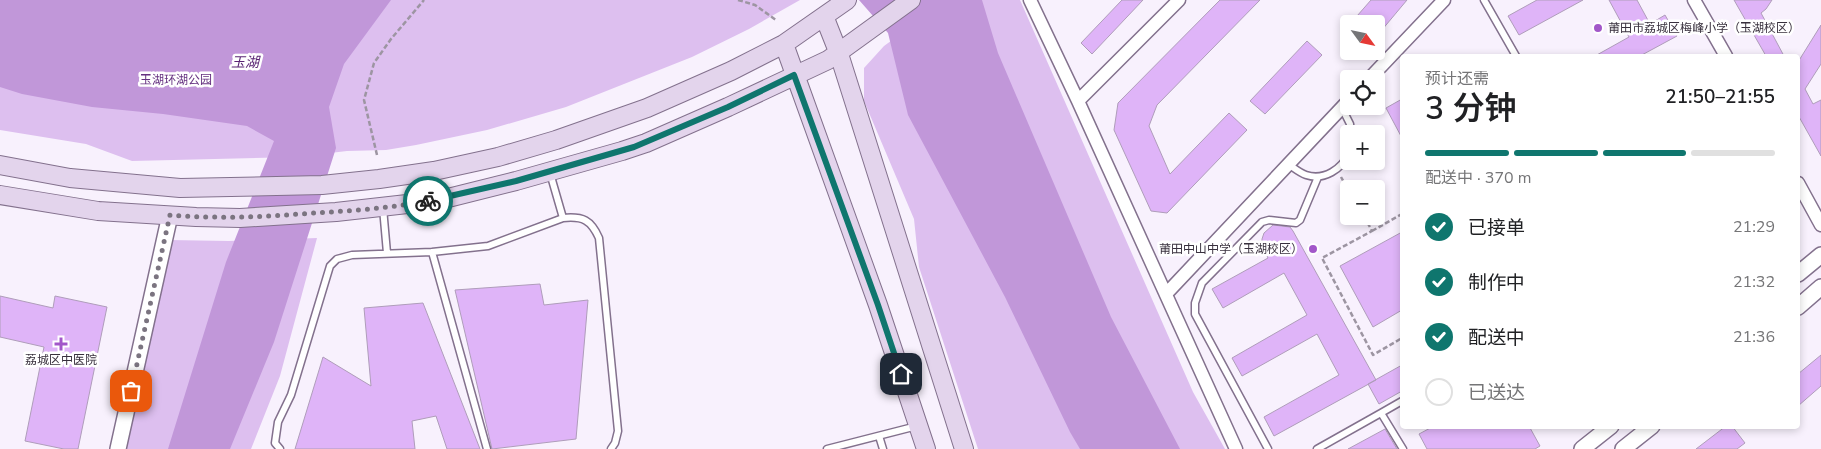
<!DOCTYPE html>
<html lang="zh">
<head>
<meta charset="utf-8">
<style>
  :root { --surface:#fff; --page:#f2f2f2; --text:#202124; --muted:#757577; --line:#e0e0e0; --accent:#0f766e }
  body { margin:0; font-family:"Nunito Sans","Noto Sans SC",sans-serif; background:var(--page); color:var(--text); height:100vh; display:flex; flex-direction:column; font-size:19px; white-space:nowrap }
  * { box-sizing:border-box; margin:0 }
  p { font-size:16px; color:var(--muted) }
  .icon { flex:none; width:28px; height:28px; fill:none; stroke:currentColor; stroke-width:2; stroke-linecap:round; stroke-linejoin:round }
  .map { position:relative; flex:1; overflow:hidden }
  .side { position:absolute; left:1400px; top:54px; width:400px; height:375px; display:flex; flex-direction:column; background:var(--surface); border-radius:5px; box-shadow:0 2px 8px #0003 }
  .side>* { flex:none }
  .needle { width:32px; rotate:123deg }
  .controls { position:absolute; left:1340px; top:15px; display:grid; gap:10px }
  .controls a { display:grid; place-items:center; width:45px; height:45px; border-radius:5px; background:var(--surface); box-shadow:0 2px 8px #0003; font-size:25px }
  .pin { position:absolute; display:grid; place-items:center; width:42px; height:42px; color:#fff; margin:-21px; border-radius:10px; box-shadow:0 2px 8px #0006 }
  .courier { position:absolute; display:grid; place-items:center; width:50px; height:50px; margin:-25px; border:4px solid #0f766e; border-radius:50%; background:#fff; color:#222; box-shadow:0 1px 6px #0007 }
  .summary em { font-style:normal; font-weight:600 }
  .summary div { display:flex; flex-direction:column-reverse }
  .summary { display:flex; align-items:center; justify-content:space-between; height:85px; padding:0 25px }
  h1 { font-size:32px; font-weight:600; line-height:38px }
  .bar { display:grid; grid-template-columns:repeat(4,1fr); gap:8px 5px; align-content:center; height:60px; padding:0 25px }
  .bar i { height:6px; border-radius:4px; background:var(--line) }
  .bar .current { background:var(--accent) }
  .bar p { grid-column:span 4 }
  ol { padding:0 25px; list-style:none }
  li { display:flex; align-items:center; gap:15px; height:55px }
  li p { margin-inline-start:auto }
  li .icon { padding:5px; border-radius:50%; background:var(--accent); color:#fff; stroke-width:4 }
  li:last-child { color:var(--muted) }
  li i { width:28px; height:28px; border:2px solid var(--line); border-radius:50% }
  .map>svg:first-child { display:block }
  .green { fill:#ddbfef }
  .water { fill:#c197d9 }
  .building { fill:#dfb4f8; stroke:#af9dba }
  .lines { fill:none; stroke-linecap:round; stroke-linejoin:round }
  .service-casing { stroke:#83718d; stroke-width:9 }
  .minor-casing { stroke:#83718d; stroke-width:15 }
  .tertiary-casing { stroke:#83718d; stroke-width:18 }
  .secondary-casing { stroke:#83718d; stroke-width:20 }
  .path { stroke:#9d95a2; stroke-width:2.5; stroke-dasharray:5 2.5; stroke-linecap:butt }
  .service { stroke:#fff; stroke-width:6 }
  .minor { stroke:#fff; stroke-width:12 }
  .tertiary { stroke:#fff; stroke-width:15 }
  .secondary { stroke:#e3d4ec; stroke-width:18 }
  .done { stroke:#7b7480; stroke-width:5; stroke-dasharray:0 9 }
  .route { stroke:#0f766e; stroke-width:6 }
  .poi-dot { fill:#a257c9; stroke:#fff; stroke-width:2 }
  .labels { text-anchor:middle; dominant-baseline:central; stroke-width:5; stroke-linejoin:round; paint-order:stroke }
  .poi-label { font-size:12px; fill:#38303d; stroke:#fff; text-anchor:start }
  .park-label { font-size:12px; fill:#653180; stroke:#fff }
  .water-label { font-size:14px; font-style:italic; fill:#5a2674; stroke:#fff }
</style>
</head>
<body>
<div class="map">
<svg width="1821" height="449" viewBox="0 0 1821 449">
  <rect width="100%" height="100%" fill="#f8f1fd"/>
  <path class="green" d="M0,0H800L749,29L692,57L566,107L487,130L416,145L386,150L347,151L296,157L132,161L86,144L0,130Z
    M947,0H1020L1193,392L1225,449H978L919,267L914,219L864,101V68L884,46Z
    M317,238L280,376L251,449H123L169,240L229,241Z"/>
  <path class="water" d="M0,0H391L344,64L329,107L336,148L274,342L230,449H168L226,262L274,141L247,126L163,114L92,107L22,94L0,87Z
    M859,0H982L998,53L1111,317L1180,449H1080L1070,432L1005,297L908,115L888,33Z"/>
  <path class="building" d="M1122,0H1143L1092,54L1081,43Z
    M1220,0H1260L1157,105L1149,126L1170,174L1229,113L1247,130L1167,213L1151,211L1114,130L1118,103Z
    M1371,0H1407L1376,37V24H1364L1357,16Z
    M1537,0H1583L1519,35L1508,16Z
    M1609,0H1637L1650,24L1665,15L1677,36L1640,56H1595L1629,37Z
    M1734,0H1772L1766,9L1761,13L1784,56H1766Z
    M1821,25V64L1805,89L1813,104L1821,100V156L1798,115V62Z
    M1307,41L1322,55L1265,114L1250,101Z
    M1402,99V138L1386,108Z
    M1273,225L1290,227L1293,231L1376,380L1274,436L1264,417L1339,375L1317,334L1242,376L1232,358L1307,315L1284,273L1223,308L1212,289L1268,258L1262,246V239L1264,233Z
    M1402,232V310L1373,327L1340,266Z
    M540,284L544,305L588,300L576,439L492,449L455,290Z
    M0,296L53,308L55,296L107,307L78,449H64L25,441L44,347L0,337Z
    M423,303L480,449H447L436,416L412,421L415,449H295L323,357L371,386L364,308Z
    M1821,355V386L1798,406V374Z
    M1402,365V391L1379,404L1368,384Z
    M1434,426H1529L1540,446L1535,449H1427L1419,434Z
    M1726,426H1732L1745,443L1737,449H1696Z
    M1385,429L1397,449H1348Z"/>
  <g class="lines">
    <g class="service-casing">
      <path id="service" d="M1484,0L1516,56
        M1342,108L1350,124L1351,134
        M1288,164C1294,168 1300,173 1306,175C1324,181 1342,169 1349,153
        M550,173L563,218
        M383,208L387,253
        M432,252L487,449
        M1381,413L1402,401
        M879,436L883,449
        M280,449L275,443L278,422L291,395L330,266L337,259L352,255L432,252L488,246L563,218C583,216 591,220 599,238L618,431L615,443L611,449
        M827,449L917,426
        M1268,449L1195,314V303L1202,283L1262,222L1269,220L1296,223L1300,220L1318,177
        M1317,449L1381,413L1403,449"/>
    </g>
    <g class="minor-casing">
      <path id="minor" d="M1030,0L1078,101L1236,449
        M1694,0L1726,56
        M1369,79L1444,0
        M1078,101L1179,0
        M1798,183L1821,225
        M1166,294L1349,100"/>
    </g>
    <g class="tertiary-casing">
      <path id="tertiary" d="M1798,274L1821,255
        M1798,307L1821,287
        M118,449L170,215
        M1582,449L1611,426
        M1623,449L1652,426"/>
    </g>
    <g class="secondary-casing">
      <path id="secondary" d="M824,16L839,54L964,449
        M784,44L878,305L926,449
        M0,165L70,178L180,188L322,185L379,179L434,171L498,157L556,140L647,108L731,71L784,44L847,0
        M0,195L98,211L196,217L240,218L336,212L416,203L448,198L516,181L622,151L646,143L728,107L828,60L911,0"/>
    </g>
    <path class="path" d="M738,0L755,5L776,20
      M377,155L364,100L374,63L391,39L424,0
      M1341,177L1349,191
      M1364,216L1372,231L1322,258L1373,355L1402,338
      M1372,231L1402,214"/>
    <use href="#service" class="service"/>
    <use href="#minor" class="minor"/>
    <use href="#tertiary" class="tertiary"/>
    <use href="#secondary" class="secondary"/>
  </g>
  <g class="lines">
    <path class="done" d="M131,391L170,215C218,219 265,217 313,213C351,211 390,208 428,201"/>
    <path class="route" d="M428,201L516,181L634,147L728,107L794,75L878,305L901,374"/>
  </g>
  <g class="poi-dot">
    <circle cx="1598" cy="28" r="5"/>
    <circle cx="1313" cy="249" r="5"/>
    <path d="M58.5 336.5h5v5h5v5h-5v5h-5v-5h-5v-5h5z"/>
  </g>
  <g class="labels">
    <g class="poi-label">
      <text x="1608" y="28">莆田市荔城区梅峰小学（玉湖校区）</text>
      <text x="1303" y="249" text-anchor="end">莆田中山中学（玉湖校区）</text>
      <text x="61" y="360" text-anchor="middle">荔城区中医院</text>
    </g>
    <g class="park-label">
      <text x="176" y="80">玉湖环湖公园</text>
    </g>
    <g class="water-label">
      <text x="245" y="62">玉湖</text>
    </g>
  </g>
</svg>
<div class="controls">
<a><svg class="needle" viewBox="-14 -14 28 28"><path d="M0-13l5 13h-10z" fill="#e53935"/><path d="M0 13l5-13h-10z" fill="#757577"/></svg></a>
<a><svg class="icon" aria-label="locate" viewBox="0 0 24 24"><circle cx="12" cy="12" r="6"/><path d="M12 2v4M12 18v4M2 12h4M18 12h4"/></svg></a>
<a>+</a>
<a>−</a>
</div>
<div class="pin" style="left:131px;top:391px;background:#ea580c"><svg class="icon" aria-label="bag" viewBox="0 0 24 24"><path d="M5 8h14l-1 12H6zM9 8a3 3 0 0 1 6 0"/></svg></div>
<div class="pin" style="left:901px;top:374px;background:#1f2937"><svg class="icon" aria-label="home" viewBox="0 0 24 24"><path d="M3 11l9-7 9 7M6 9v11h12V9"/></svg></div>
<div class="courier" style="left:428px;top:201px"><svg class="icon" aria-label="bike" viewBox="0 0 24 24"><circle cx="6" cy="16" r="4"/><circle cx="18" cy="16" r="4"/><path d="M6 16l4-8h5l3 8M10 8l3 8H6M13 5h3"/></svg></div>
<section class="side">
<div class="summary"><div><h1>3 分钟</h1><p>预计还需</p></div><em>21:50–21:55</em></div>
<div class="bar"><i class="current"></i><i class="current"></i><i class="current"></i><i></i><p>配送中 · 370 m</p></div>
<ol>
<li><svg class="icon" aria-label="check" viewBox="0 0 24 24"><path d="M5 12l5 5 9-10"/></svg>已接单<p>21:29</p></li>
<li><svg class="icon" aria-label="check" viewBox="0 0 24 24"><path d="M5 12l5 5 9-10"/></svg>制作中<p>21:32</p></li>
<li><svg class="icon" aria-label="check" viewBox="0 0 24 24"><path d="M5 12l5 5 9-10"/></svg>配送中<p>21:36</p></li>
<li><i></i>已送达</li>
</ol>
</section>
</div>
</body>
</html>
